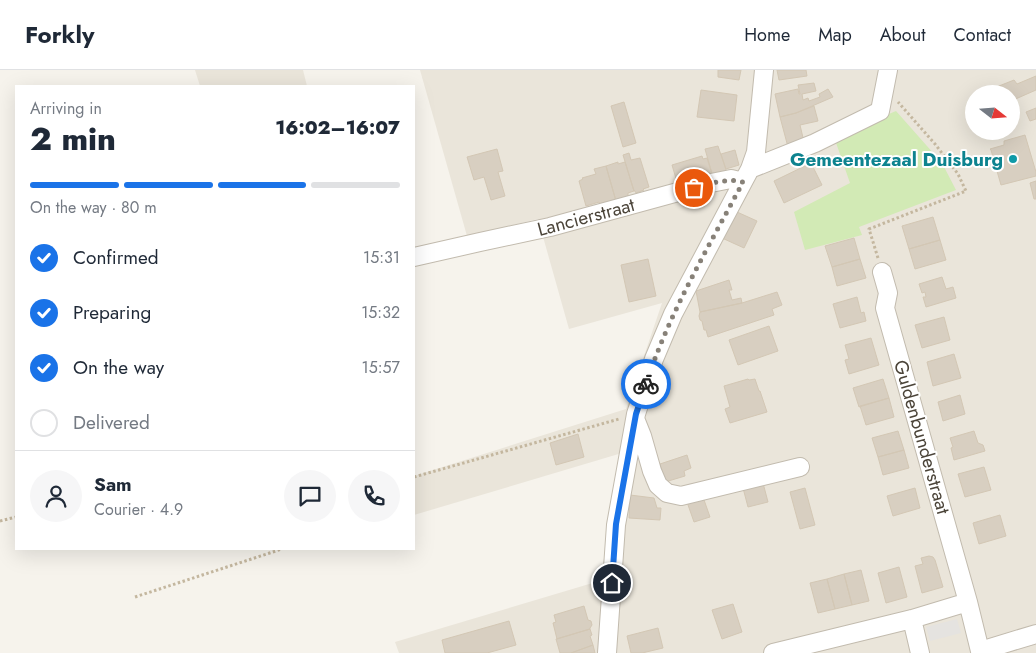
<!DOCTYPE html>
<html lang="en">
<head>
<meta charset="utf-8">
<style>
  :root { --surface:#fff; --page:#f6f6f7; --text:#1f2937; --muted:#747a83; --line:#e0e1e3; --accent:#1a73e8 }
  body { margin:0; font-family:Jost,sans-serif; background:var(--page); color:var(--text); height:100vh; display:flex; flex-direction:column; font-size:19px; white-space:nowrap }
  * { box-sizing:border-box; margin:0 }
  p { font-size:16px; color:var(--muted) }
  .icon { flex:none; width:28px; height:28px; fill:none; stroke:currentColor; stroke-width:2; stroke-linecap:round; stroke-linejoin:round }
  .map { position:relative; flex:1; overflow:hidden }
  .details { position:absolute; left:15px; top:15px; width:400px; height:465px; display:flex; flex-direction:column; background:var(--surface); border-radius:0px; box-shadow:0 5px 20px #0002 }
  .details>* { flex:none }
  .needle { width:32px; rotate:107deg }
  .fabs { position:absolute; left:965px; top:15px; display:grid; gap:10px }
  .fabs a { display:grid; place-items:center; width:55px; height:55px; border-radius:50%; background:var(--surface); box-shadow:0 5px 20px #0002; font-size:25px }
  .pin { position:absolute; display:grid; place-items:center; width:42px; height:42px; color:#fff; margin:-21px; border:2px solid #fff; border-radius:50%; box-shadow:0 1px 5px #0007 }
  .courier { position:absolute; display:grid; place-items:center; width:50px; height:50px; margin:-25px; border:4px solid #1a73e8; border-radius:50%; background:#fff; color:#222; box-shadow:0 1px 6px #0007 }
  .overview em { font-style:normal; font-weight:800 }
  .overview div { display:flex; flex-direction:column-reverse }
  .overview { display:flex; align-items:center; justify-content:space-between; height:85px; padding:0 15px }
  h1 { font-size:32px; font-weight:800; line-height:38px }
  .bar { display:grid; grid-template-columns:repeat(4,1fr); gap:8px 5px; align-content:center; height:60px; padding:0 15px }
  .bar i { height:6px; border-radius:4px; background:var(--line) }
  .bar .on { background:var(--accent) }
  .bar p { grid-column:span 4 }
  .line { display:flex; align-items:center; gap:12px; padding:0 15px; border-top:1px solid var(--line) }
  .line div { flex:1 }
  .round { display:grid; place-items:center; flex:none; width:52px; height:52px; border-radius:26px; background:var(--page) }
  ol { padding:0 15px; list-style:none }
  li { display:flex; align-items:center; gap:15px; height:55px }
  li p { margin-inline-start:auto }
  li .icon { padding:5px; border-radius:50%; background:var(--accent); color:#fff; stroke-width:4 }
  li:last-child { color:var(--muted) }
  li i { width:28px; height:28px; border:2px solid var(--line); border-radius:50% }
  header { display:flex; align-items:center; gap:30px; box-sizing:border-box; height:70px; padding:0 25px; background:var(--surface); border-bottom:1px solid var(--line) }
  header strong { font-size:24px }
  nav { display:flex; gap:28px; margin-inline-start:auto; font-size:18px }
  .map>svg:first-child { display:block }
  .residential { fill:#eae5da; fill-rule:evenodd }
  .green { fill:#d2eab5 }
  .parking { fill:#e5e3e0 }
  .building { fill:#d8cfc1; stroke:#d3c7b4 }
  .lines { fill:none; stroke-linecap:round; stroke-linejoin:round }
  .minor-casing { stroke:#c2bbae; stroke-width:20 }
  .path { stroke:#c4b79f; stroke-width:3; stroke-dasharray:2.5 2.5; stroke-linecap:butt }
  .minor { stroke:#fff; stroke-width:18 }
  .done { stroke:#878178; stroke-width:5; stroke-dasharray:0 9 }
  .route { stroke:#1a73e8; stroke-width:6 }
  .culture-dot { fill:#0f9aa8; stroke:#fff; stroke-width:2 }
  .labels { text-anchor:middle; dominant-baseline:central; stroke-width:4; stroke-linejoin:round; paint-order:stroke }
  .culture-label { font-size:19px; font-weight:bold; fill:#0d838f; stroke:#fff; text-anchor:end }
  .street-label { font-size:19px; fill:#4b4439; stroke:#fff }
</style>
</head>
<body>
<header>
<strong>Forkly</strong>
<nav><a>Home</a><a>Map</a><a>About</a><a>Contact</a></nav>
</header>
<div class="map">
<svg width="1036" height="583" viewBox="0 0 1036 583">
  <rect width="100%" height="100%" fill="#f6f3ec"/>
  <path class="residential" d="M195,0H303L307,16H200Z
    M420,0H1036V583H399L395,572L616,506L632,380L414,445V406L626,339L662,233L569,259L538,149L467,166ZM974,24H1011V61H974Z"/>
  <path class="green" d="M896,41L942,93L956,120L859,157L862,165L805,180L794,142L850,113L834,67Z"/>
  <path class="parking" d="M957,549L961,563L930,571L926,557Z"/>
  <path class="building" d="M718,0H741L739,10L718,7Z
    M777,0H806L807,6L779,10Z
    M1036,6V20L1011,31V24H979L1014,10L1017,14Z
    M814,13L816,21L802,24L803,30L808,28L809,31L820,27L819,24L828,19L833,27L796,43L780,47L775,24L798,19L799,24H800L798,15Z
    M701,20L737,25L734,51L697,47Z
    M624,32L636,73L623,77L611,36Z
    M814,36L818,51L800,55L804,72L788,77L780,47L796,43Z
    M1036,38V49L1030,51L1026,42Z
    M1025,65L1036,102V106L1001,115L991,80L990,79L1004,75V71Z
    M718,76L727,103L713,107L705,79Z
    M497,79L503,101L498,102L505,126L491,130L484,107L474,110L467,87Z
    M735,80L739,95L726,99L721,84Z
    M629,83L631,90L640,88L649,117L643,119L644,120L636,123L635,121H634L623,85Z
    M702,86L703,89L707,88L713,107L711,102L677,112L672,95Z
    M618,92V94L625,92L634,121L628,123V127L616,131L606,96Z
    M811,93L822,115L784,133L774,111Z
    M606,96L616,131L600,135L599,132L586,136L579,111L583,109L582,108L596,104L594,99Z
    M1036,111V129H1034L1030,113Z
    M737,142L757,151L744,178L722,168L733,143Z
    M933,147L940,170L909,179L902,156Z
    M854,168L860,189L832,197L825,176Z
    M940,170L946,190L915,199L909,179Z
    M648,189L656,226L629,232L621,195Z
    M860,189L866,208L837,216L832,197Z
    M942,207L946,219L953,217L956,228L926,237L923,227H926L925,222L922,223L919,214Z
    M729,210L732,220H729L732,230L741,228L742,233L700,242L696,221Z
    M777,222L782,235L772,239L774,245L708,267L706,260H704L702,251L700,250L699,246L700,242L742,233Z
    M857,227L861,243L864,242L866,251L840,258L833,234Z
    M944,247L950,270L922,278L915,255Z
    M769,256L778,281L738,295L729,270Z
    M871,268L879,295L849,304L845,290L849,289L845,275Z
    M954,284L961,308L933,316L927,292Z
    M748,309L749,310L755,309L759,321H760L767,342L730,353L725,339L730,337L724,316Z
    M883,309L889,328L859,337L853,318Z
    M960,325L965,344L943,351L938,332Z
    M889,328L894,347L866,355L860,336Z
    M898,361L904,380L878,387L872,368Z
    M974,361L978,373L983,375L985,381L954,390L951,378L953,377L950,368Z
    M578,364L584,387L556,395L550,373Z
    M904,380L909,398L883,405L878,387Z
    M687,385L691,398L684,401L685,406L665,412L660,394Z
    M984,397L991,420L965,427L958,404Z
    M763,413L768,432L748,437L743,418Z
    M805,418L815,455L800,459L790,422Z
    M915,418L920,438L893,446L887,426Z
    M630,425L654,428L657,438H661L660,450L629,448Z
    M703,427L710,447L694,452L687,432Z
    M1000,445L1006,466L979,474L973,453Z
    M929,486L933,487L935,490L943,517L922,523L915,496L923,494L921,488Z
    M899,497L907,527L886,533L878,503Z
    M861,500L869,531L852,535L844,504Z
    M844,504L852,535L835,539L827,509Z
    M827,509L835,539L818,543L810,513Z
    M733,534L742,562L722,569L712,540Z
    M584,536L588,550L591,551L592,555L590,558V559L557,569L553,553L556,552L554,545Z
    M509,551L516,575L487,583H445L442,570Z
    M658,558L663,578L642,583H631L627,566Z
    M590,559L592,565L590,566L593,575L571,583H560L556,569Z
    M593,575L595,583H571Z"/>
  <g class="lines">
    <g class="minor-casing">
      <path id="minor" d="M750,99L815,73L880,41L888,0
        M414,187L480,172L550,157L711,113L731,109L743,112L750,99L756,82L764,0
        M882,202L888,223L885,238L968,532
        M636,351L642,366L652,401L658,415L667,423L681,426L800,397
        M912,549L920,583
        M607,583L616,455L636,344L654,289L673,244L743,112
        M773,583L912,549L968,532L980,581L1036,564"/>
    </g>
    <path class="path" d="M878,188L869,159L966,121L958,104L935,74L898,32
      M414,407L619,349
      M0,451L16,447
      M135,527L282,479"/>
    <use href="#minor" class="minor"/>
  </g>
  <g class="lines">
    <path class="done" d="M646,314C669,243 708,178 743,112L731,110L711,113L694,118"/>
    <path class="route" d="M612,513L616,454L636,344L646,314"/>
  </g>
  <circle class="culture-dot" cx="1013" cy="89" r="5"/>
  <g class="labels">
    <g class="culture-label">
      <text x="1003" y="89">Gemeentezaal Duisburg</text>
    </g>
    <g class="street-label">
      <text transform="translate(586 147) rotate(-15)">Lancierstraat</text>
      <text transform="translate(922 367) rotate(74)">Guldenbunderstraat</text>
    </g>
  </g>
</svg>
<div class="fabs">
<a><svg class="needle" viewBox="-14 -14 28 28"><path d="M0-13l5 13h-10z" fill="#e53935"/><path d="M0 13l5-13h-10z" fill="#747a83"/></svg></a>
</div>
<div class="pin" style="left:694px;top:118px;background:#ea580c"><svg class="icon" aria-label="bag" viewBox="0 0 24 24"><path d="M5 8h14l-1 12H6zM9 8a3 3 0 0 1 6 0"/></svg></div>
<div class="pin" style="left:612px;top:513px;background:#1f2937"><svg class="icon" aria-label="home" viewBox="0 0 24 24"><path d="M3 11l9-7 9 7M6 9v11h12V9"/></svg></div>
<div class="courier" style="left:646px;top:314px"><svg class="icon" aria-label="bike" viewBox="0 0 24 24"><circle cx="6" cy="16" r="4"/><circle cx="18" cy="16" r="4"/><path d="M6 16l4-8h5l3 8M10 8l3 8H6M13 5h3"/></svg></div>
<section class="details">
<div class="overview"><div><h1>2 min</h1><p>Arriving in</p></div><em>16:02–16:07</em></div>
<div class="bar"><i class="on"></i><i class="on"></i><i class="on"></i><i></i><p>On the way · 80 m</p></div>
<ol>
<li><svg class="icon" aria-label="check" viewBox="0 0 24 24"><path d="M5 12l5 5 9-10"/></svg>Confirmed<p>15:31</p></li>
<li><svg class="icon" aria-label="check" viewBox="0 0 24 24"><path d="M5 12l5 5 9-10"/></svg>Preparing<p>15:32</p></li>
<li><svg class="icon" aria-label="check" viewBox="0 0 24 24"><path d="M5 12l5 5 9-10"/></svg>On the way<p>15:57</p></li>
<li><i></i>Delivered</li>
</ol>
<div class="line" style="height:90px"><a class="round"><svg class="icon" aria-label="person" viewBox="0 0 24 24"><circle cx="12" cy="8" r="4"/><path d="M4 21q1-7 8-7t8 7"/></svg></a><div><b>Sam</b><p>Courier · 4.9</p></div><a class="round"><svg class="icon" aria-label="chat" viewBox="0 0 24 24"><path d="M4 5h16v11H9l-5 4z"/></svg></a><a class="round"><svg class="icon" aria-label="phone" viewBox="0 0 24 24"><path d="M5 4h4l2 5-3 2q2 4 5 5l2-3 5 2v4C11 20 4 13 5 4z"/></svg></a></div>
</section>
</div>
</body>
</html>
